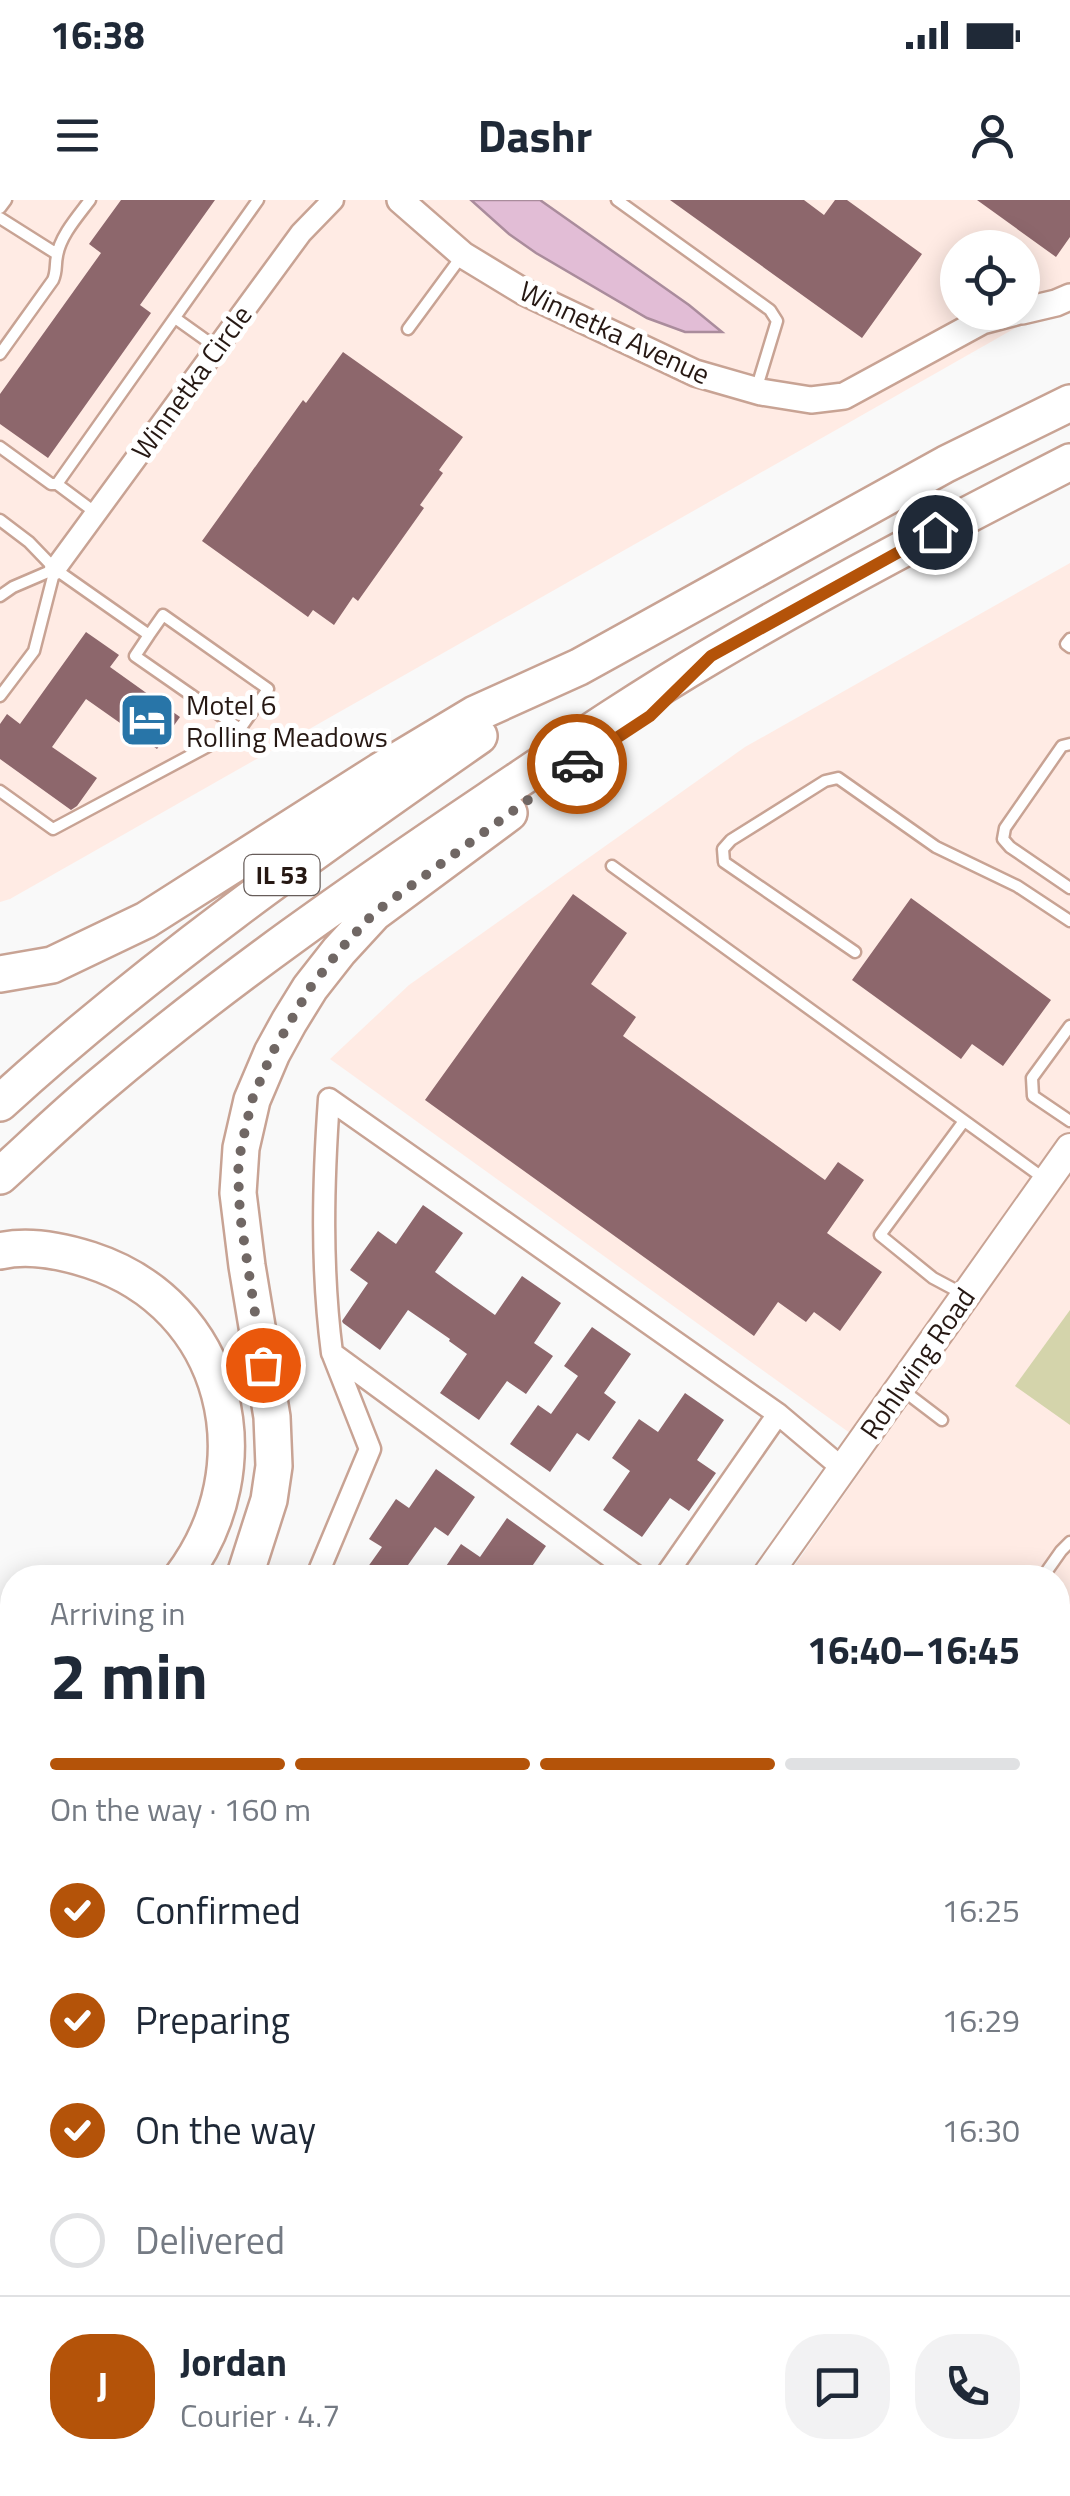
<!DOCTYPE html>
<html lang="en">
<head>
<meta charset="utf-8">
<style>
  :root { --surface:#fff; --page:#f2f2f3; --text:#1f2937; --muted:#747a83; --line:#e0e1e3; --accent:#b45309 }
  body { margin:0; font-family:"Titillium Web",sans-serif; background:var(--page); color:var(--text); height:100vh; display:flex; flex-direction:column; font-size:38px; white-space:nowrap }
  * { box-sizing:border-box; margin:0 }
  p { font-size:32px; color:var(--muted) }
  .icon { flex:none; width:55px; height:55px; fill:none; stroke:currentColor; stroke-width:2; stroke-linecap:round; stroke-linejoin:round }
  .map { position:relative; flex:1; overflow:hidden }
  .panel { position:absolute; left:0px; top:1365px; width:1070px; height:932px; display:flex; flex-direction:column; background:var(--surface); border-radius:40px 40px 0 0; box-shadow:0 5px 25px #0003 }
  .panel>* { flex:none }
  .tools { position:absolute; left:940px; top:30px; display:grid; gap:20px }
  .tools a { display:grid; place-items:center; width:100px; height:100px; border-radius:50%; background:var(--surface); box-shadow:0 5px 25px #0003; font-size:50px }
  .pin { position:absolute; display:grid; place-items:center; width:85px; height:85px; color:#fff; margin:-42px; border:5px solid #fff; border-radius:50%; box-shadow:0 2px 10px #0007 }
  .courier { position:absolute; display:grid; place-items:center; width:100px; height:100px; margin:-50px; border:8px solid #b45309; border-radius:50%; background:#fff; color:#222; box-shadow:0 2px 12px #0007 }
  .head em { font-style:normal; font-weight:700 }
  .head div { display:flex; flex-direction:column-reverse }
  .head { display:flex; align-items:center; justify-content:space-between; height:170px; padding:0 50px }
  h1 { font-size:65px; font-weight:700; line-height:75px }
  .bar { display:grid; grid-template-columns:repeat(4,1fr); gap:15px 10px; align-content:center; height:120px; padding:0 50px }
  .bar i { height:12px; border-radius:8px; background:var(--line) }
  .bar .current { background:var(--accent) }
  .bar p { grid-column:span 4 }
  .line { display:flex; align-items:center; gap:25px; padding:0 50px; border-top:2px solid var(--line) }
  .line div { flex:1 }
  .round { display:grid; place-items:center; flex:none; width:105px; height:105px; border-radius:40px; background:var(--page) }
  ol { padding:0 50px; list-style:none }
  li { display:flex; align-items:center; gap:30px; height:110px }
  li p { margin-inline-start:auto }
  li .icon { padding:10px; border-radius:50%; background:var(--accent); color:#fff; stroke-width:4 }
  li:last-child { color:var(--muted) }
  li i { width:55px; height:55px; border:5px solid var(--line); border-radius:50% }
  .status { display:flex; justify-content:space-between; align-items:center; height:70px; padding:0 50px; background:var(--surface); direction:ltr }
  .status svg { height:28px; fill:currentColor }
  header { display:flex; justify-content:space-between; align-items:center; height:130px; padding:0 50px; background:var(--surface); font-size:45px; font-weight:700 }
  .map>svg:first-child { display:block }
  .built { fill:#ffebe4; fill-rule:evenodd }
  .green { fill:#d4d4ab }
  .water { fill:#e2bdd6; stroke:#aa8c9c; stroke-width:2.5 }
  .building { fill:#8d676c }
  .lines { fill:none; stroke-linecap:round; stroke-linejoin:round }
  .service-casing { stroke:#c8a394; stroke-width:15 }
  .minor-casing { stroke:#c8a394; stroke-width:25 }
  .tertiary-casing { stroke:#c8a394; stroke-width:30 }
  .secondary-casing { stroke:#c8a394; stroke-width:32 }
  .motorway-casing { stroke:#c8a394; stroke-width:40 }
  .service { stroke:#fff; stroke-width:10 }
  .minor { stroke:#fff; stroke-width:20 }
  .tertiary { stroke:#fff; stroke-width:25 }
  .secondary { stroke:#fff; stroke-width:28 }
  .motorway { stroke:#fff; stroke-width:35 }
  .done { stroke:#706764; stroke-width:10; stroke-dasharray:0 18 }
  .route { stroke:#b45309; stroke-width:12 }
  .labels { text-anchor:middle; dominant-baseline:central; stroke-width:10; stroke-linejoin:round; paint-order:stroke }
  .shield { fill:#fff; stroke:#675d5a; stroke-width:2.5 }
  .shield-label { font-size:25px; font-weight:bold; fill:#261813 }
  .street-label { font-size:28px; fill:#261813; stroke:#fff }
  .poi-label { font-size:28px; fill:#261813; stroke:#fff; text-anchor:start }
</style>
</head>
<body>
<div class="status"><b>16:38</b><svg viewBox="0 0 49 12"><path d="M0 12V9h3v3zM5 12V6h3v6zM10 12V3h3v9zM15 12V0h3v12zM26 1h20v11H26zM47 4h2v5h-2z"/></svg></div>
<header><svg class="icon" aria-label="menu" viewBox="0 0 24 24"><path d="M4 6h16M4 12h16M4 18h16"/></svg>Dashr<svg class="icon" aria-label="person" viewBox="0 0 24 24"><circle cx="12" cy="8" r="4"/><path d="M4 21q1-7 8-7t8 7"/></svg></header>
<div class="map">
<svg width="1070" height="2296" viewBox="0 0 1070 2296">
  <rect width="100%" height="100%" fill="#f9f9f9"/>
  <path class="built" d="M0,0H1070V97L10,699L0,702ZM958,48H1022V112H958Z
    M1070,363V948L861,1241L330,859L409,785L745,547Z
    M1070,972V2277L1058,2268V1378H786Z"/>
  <path class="green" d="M1070,1110V1225L1015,1186Z"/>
  <path class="water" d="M471,0H540L689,105L722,132H685L647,118L536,53L509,34Z"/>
  <path class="building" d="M121,0H215L140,105L151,113L48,258L0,224V194L101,53L89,44Z
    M670,0H804L824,15L835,0H847L922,54L862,138Z
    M977,0H1070V37L1056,57Z
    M343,152L463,237L439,270L443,273L420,305L424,308L358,401L353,397L334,425L313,410L308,417L202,341L303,200L306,203Z
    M86,432L119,455L110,467L180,517L157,549L86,499L52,547L97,578L77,606L71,610L0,559V524L7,514L20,524Z
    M573,694L627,733L591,784L636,817L623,836L825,980L838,962L864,980L827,1033L882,1072L840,1131L814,1112L806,1122L778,1102L754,1136L425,900Z
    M911,698L1051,800L1003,866L972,844L961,859L852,780Z
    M423,1005L463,1033L435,1072L454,1086L495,1115L522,1076L561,1103L534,1143L553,1156L526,1194L507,1181L479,1220L440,1193L467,1154L449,1141L450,1139L408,1110L380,1150L343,1123L342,1121L368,1083L350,1070L378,1031L396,1044Z
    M592,1127L631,1154L604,1193L616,1202L589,1241L577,1233L550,1272L510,1244L538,1205L551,1214L578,1176L564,1166Z
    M685,1193L724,1220L697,1260L716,1273L689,1311L670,1298L642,1337L603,1310L630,1271L612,1258L639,1219L658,1232Z
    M436,1269L475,1297L448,1336L435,1327L408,1365L426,1378H360L382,1347L369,1339L396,1299L409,1308Z
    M507,1318L546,1346L524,1378H438L461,1344L480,1357Z"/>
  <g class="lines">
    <g class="service-casing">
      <path id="service" d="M617,0L770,110L777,121L756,190
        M0,8L6,0
        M0,18L57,54
        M175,118L217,148
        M408,129L461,57
        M0,154L53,80C57,71 55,65 57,56C60,36 78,16 90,0
        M0,247L51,284H57L258,0
        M57,284L96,313
        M0,320L29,342L55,369L149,435L163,415L268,489L240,529L53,629L0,591
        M0,396L13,387L55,369
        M149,435L135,456L240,529
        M1070,439L1066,444L1070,447
        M0,496L34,451L55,369
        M1070,544L1062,546L1005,628L1003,639L1010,647L1070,688
        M612,666L1046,980
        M855,752L724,662L723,649L731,640L825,581L838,578L936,647L1017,686L1070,721
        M1070,826L1032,878L1033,896L1070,921
        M963,1094L933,1078L880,1035L964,921
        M900,1188L942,1220
        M1042,1378L1061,1351L1070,1342
        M1058,1634L1070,1621
        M1058,1652L1070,1672
        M1058,2017L1070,2025
        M1058,2067L1070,2044
        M1058,2111L1070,2092"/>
    </g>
    <g class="minor-casing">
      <path id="minor" d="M55,369L301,33L333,0
        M329,899C323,984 321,1068 332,1153L639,1378
        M329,899L778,1214L842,1268
        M316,1378L370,1249L333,1155
        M664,1378L778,1214
        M0,1922L12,1905
        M662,2285L678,2296
        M548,2296L556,2285"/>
    </g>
    <g class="tertiary-casing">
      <path id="tertiary" d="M400,0L463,55L524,92L695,173L761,192L811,200L844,196L982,121L1016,112
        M1022,111L1056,103L1070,97
        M115,2296L123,2285"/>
    </g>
    <g class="secondary-casing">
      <path id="secondary" d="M765,1378L1070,948
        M0,1553L12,1561
        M1058,2281L1070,2290
        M1010,2285L1026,2296"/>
    </g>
    <g class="motorway-casing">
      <path id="motorway" d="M0,774L52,765L146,720L380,571L475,514L579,467L946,264L1070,203
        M0,903C149,767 314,651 479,536
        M0,976C33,946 66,914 101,885C224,781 356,689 490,599C563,550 636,500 711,456C828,387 949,324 1070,262
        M0,1051C29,1044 62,1051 90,1060C229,1105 266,1266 181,1378
        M244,1378L269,1300L274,1266L272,1217L247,1066L238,993L241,948L252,900L272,853L289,822L310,788L339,751L374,713L509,613
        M0,1508L12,1504
        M0,1655L12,1648"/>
    </g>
    <use href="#service" class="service"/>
    <use href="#minor" class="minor"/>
    <use href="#tertiary" class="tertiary"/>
    <use href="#secondary" class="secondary"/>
    <use href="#motorway" class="motorway"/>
  </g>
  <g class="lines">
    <path class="done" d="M263,1165L240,1015L238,972L241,948L252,900L272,853L310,788L339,751L374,713L577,564"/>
    <path class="route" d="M577,564L650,516L711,456L935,332"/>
  </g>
  <defs>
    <g id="hotel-square" transform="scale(2.875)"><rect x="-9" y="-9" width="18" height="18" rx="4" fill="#2875a8" stroke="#fff"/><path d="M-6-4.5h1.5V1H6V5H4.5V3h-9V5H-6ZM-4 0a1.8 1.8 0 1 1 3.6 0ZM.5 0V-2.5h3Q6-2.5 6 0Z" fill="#fff"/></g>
  </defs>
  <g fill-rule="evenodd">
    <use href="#hotel-square" x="147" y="520"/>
  </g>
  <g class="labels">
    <rect class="shield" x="244.5" y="655" width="75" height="40" rx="8"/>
    <g class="shield-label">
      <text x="282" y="675">IL 53</text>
    </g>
    <g class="street-label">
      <text transform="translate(615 132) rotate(25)">Winnetka Avenue</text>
      <text transform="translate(191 182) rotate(-54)">Winnetka Circle</text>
      <text transform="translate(917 1163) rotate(-55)">Rohlwing Road</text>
    </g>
    <g class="poi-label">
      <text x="186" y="504">Motel 6<tspan x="186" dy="32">Rolling Meadows</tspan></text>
    </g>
  </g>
</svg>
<div class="tools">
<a><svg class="icon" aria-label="locate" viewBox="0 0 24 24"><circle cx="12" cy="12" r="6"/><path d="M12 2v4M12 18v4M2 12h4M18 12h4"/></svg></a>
</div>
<div class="pin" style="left:263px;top:1165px;background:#ea580c"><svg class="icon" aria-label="bag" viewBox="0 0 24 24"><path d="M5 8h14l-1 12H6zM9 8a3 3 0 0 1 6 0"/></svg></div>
<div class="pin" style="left:935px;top:332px;background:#1f2937"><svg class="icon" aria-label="home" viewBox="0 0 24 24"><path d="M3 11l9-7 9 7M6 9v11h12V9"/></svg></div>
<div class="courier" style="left:577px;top:564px"><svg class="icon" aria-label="car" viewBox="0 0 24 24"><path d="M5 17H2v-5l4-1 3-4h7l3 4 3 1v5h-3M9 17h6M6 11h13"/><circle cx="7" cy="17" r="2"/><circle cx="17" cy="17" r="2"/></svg></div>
<section class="panel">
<div class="head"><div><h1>2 min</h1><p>Arriving in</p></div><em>16:40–16:45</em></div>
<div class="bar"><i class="current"></i><i class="current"></i><i class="current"></i><i></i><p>On the way · 160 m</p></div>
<ol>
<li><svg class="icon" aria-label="check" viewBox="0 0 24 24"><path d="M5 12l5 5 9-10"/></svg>Confirmed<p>16:25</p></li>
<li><svg class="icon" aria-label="check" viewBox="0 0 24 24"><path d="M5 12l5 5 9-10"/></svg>Preparing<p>16:29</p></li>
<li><svg class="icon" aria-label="check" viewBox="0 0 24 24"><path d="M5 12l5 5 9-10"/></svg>On the way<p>16:30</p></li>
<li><i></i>Delivered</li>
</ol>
<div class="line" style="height:180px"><b class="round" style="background:var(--accent);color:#fff">J</b><div><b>Jordan</b><p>Courier · 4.7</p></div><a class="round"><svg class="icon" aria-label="chat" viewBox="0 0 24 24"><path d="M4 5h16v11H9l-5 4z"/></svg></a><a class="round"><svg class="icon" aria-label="phone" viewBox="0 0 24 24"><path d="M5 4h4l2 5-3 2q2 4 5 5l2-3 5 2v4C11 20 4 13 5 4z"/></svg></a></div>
</section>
</div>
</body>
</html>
